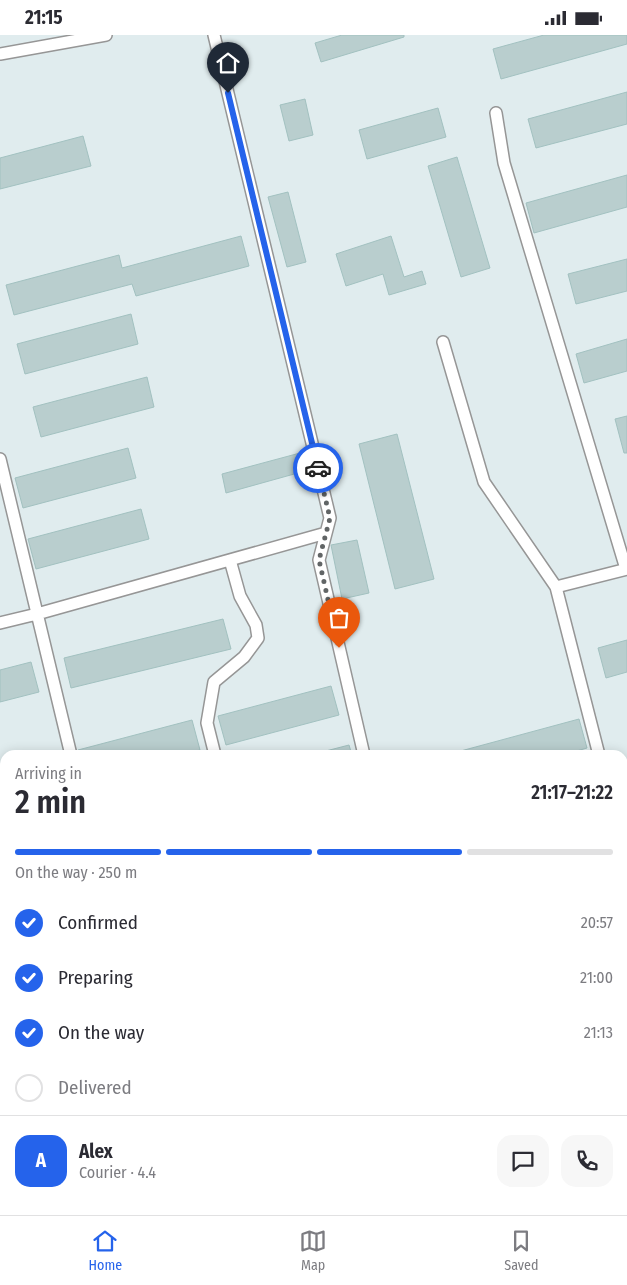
<!DOCTYPE html>
<html lang="en">
<head>
<meta charset="utf-8">
<style>
  :root { --surface:#fff; --page:#f7f7f7; --text:#2b2b33; --muted:#7c7c81; --line:#e1e1e2; --accent:#2563eb }
  body { margin:0; font-family:"Fira Sans Condensed",sans-serif; background:var(--page); color:var(--text); height:100vh; display:flex; flex-direction:column; font-size:19px; white-space:nowrap }
  * { box-sizing:border-box; margin:0 }
  p { font-size:16px; color:var(--muted) }
  .icon { flex:none; width:28px; height:28px; fill:none; stroke:currentColor; stroke-width:2; stroke-linecap:round; stroke-linejoin:round }
  .map { position:relative; flex:1; overflow:hidden }
  .panel { position:absolute; left:0px; top:715px; width:628px; height:465px; display:flex; flex-direction:column; background:var(--surface); border-radius:15px 15px 0 0; box-shadow:0 2px 12px #0003 }
  .panel>* { flex:none }
  .pin { position:absolute; display:grid; place-items:center; width:42px; height:42px; color:#fff; margin:-51px -21px; border-radius:50% 50% 50% 0; rotate:-45deg; box-shadow:0 0 5px #0007 }
  .pin .icon { rotate:45deg }
  .courier { position:absolute; display:grid; place-items:center; width:50px; height:50px; margin:-25px; border:4px solid #2563eb; border-radius:50%; background:#fff; color:#222; box-shadow:0 1px 6px #0007 }
  .overview em { font-style:normal; font-weight:600 }
  .overview div { display:flex; flex-direction:column-reverse }
  .overview { display:flex; align-items:center; justify-content:space-between; height:85px; padding:0 15px }
  h1 { font-size:32px; font-weight:600; line-height:38px }
  .bar { display:grid; grid-template-columns:repeat(4,1fr); gap:8px 5px; align-content:center; height:60px; padding:0 15px }
  .bar i { height:6px; border-radius:4px; background:var(--line) }
  .bar .selected { background:var(--accent) }
  .bar p { grid-column:span 4 }
  .line { display:flex; align-items:center; gap:12px; padding:0 15px; border-top:1px solid var(--line) }
  .line div { flex:1 }
  .round { display:grid; place-items:center; flex:none; width:52px; height:52px; border-radius:15px; background:var(--page) }
  ol { padding:0 15px; list-style:none }
  li { display:flex; align-items:center; gap:15px; height:55px }
  li p { margin-inline-start:auto }
  li .icon { padding:5px; border-radius:50%; background:var(--accent); color:#fff; stroke-width:4 }
  li:last-child { color:var(--muted) }
  li i { width:28px; height:28px; border:2px solid var(--line); border-radius:50% }
  .status { display:flex; justify-content:space-between; align-items:center; height:35px; padding:0 25px; background:var(--surface); direction:ltr }
  .status svg { height:14px; fill:currentColor }
  .menu { display:flex; justify-content:space-around; align-items:center; height:70px; border-top:1px solid var(--line); background:var(--surface); font-size:14px; color:var(--muted) }
  .menu a { display:grid; justify-items:center; gap:2px }
  .menu .selected { color:var(--accent) }
  .map>svg:first-child { display:block }
  .grass { fill:#a3a1ee }
  .lines { fill:none; stroke-linecap:round; stroke-linejoin:round }
  .canal { stroke:#e09cad; stroke-width:11 }
  .building { fill:#b9cece; stroke:#a2c1c0 }
  .minor-casing { stroke:#969696; stroke-width:14 }
  .minor { stroke:#fff; stroke-width:11 }
  .done { stroke:#616566; stroke-width:5; stroke-dasharray:0 9 }
  .route { stroke:#2563eb; stroke-width:6 }
</style>
</head>
<body>
<div class="status"><b>21:15</b><svg viewBox="0 0 49 12"><path d="M0 12V9h3v3zM5 12V6h3v6zM10 12V3h3v9zM15 12V0h3v12zM26 1h20v11H26zM47 4h2v5h-2z"/></svg></div>
<div class="map">
<svg width="627" height="1180" viewBox="0 0 627 1180">
  <rect width="100%" height="100%" fill="#e0ecee"/>
  <path class="grass" d="M623,1127H627V1180H403L402,1175H622Z
    M105,1175H144L137,1180H99Z
    M152,1175H222L224,1180H158Z"/>
  <g class="lines">
    <path class="canal" d="M622,1103H627
      M0,1137H5"/>
  </g>
  <path class="building" d="M342,0H404V2L321,27L315,8Z
    M544,0H627V9L501,44L493,14Z
    M627,57V89L536,113L528,84Z
    M305,64L313,100L289,106L280,70Z
    M438,73L446,102L367,124L359,95Z
    M83,101L91,131L0,154V123Z
    M457,122L490,233L461,242L428,131Z
    M627,140V172L534,198L526,168Z
    M288,157L306,227L287,232L268,162Z
    M241,201L249,231L136,261L132,249L14,280L6,250L119,220L122,233Z
    M391,201L404,242L422,236L426,249L389,260L383,239L346,251L336,219Z
    M627,224V256L576,269L568,239Z
    M131,279L138,309L25,339L17,309Z
    M627,304V336L584,348L576,319Z
    M147,342L154,372L41,402L33,372Z
    M627,381V418H624L615,384Z
    M397,399L434,544L395,554L359,409Z
    M128,413L136,443L23,473L15,443Z
    M300,418L305,436L226,458L222,439Z
    M141,474L149,504L36,534L28,504Z
    M357,505L369,558L342,564L331,510Z
    M223,584L231,614L71,653L64,623Z
    M627,605V637L606,643L598,613Z
    M31,627L39,657L0,667V635Z
    M331,651L339,680L226,710L218,681Z
    M579,684L587,713L563,720H457V717Z
    M192,685L200,715L180,720H78V715Z
    M349,710L352,720H322V717Z"/>
  <g class="lines">
    <g class="minor-casing">
      <path id="minor" d="M214,0L330,483L319,525L364,720
        M0,19L106,0
        M496,78L504,128L626,534
        M443,307L484,447L556,552L599,720
        M0,424L71,720
        M556,552L627,534
        M0,588L37,579L326,498
        M215,720L207,688L214,647L244,622L258,603L256,590L240,561L230,525
        M622,811L627,829
        M622,968L627,966"/>
    </g>
    <use href="#minor" class="minor"/>
  </g>
  <g class="lines">
    <path class="done" d="M318,433L330,483L319,525L339,613"/>
    <path class="route" d="M228,58L318,433"/>
  </g>
</svg>
<div class="pin" style="left:339px;top:613px;background:#ea580c"><svg class="icon" aria-label="bag" viewBox="0 0 24 24"><path d="M5 8h14l-1 12H6zM9 8a3 3 0 0 1 6 0"/></svg></div>
<div class="pin" style="left:228px;top:58px;background:#1f2937"><svg class="icon" aria-label="home" viewBox="0 0 24 24"><path d="M3 11l9-7 9 7M6 9v11h12V9"/></svg></div>
<div class="courier" style="left:318px;top:433px"><svg class="icon" aria-label="car" viewBox="0 0 24 24"><path d="M5 17H2v-5l4-1 3-4h7l3 4 3 1v5h-3M9 17h6M6 11h13"/><circle cx="7" cy="17" r="2"/><circle cx="17" cy="17" r="2"/></svg></div>
<section class="panel">
<div class="overview"><div><h1>2 min</h1><p>Arriving in</p></div><em>21:17–21:22</em></div>
<div class="bar"><i class="selected"></i><i class="selected"></i><i class="selected"></i><i></i><p>On the way · 250 m</p></div>
<ol>
<li><svg class="icon" aria-label="check" viewBox="0 0 24 24"><path d="M5 12l5 5 9-10"/></svg>Confirmed<p>20:57</p></li>
<li><svg class="icon" aria-label="check" viewBox="0 0 24 24"><path d="M5 12l5 5 9-10"/></svg>Preparing<p>21:00</p></li>
<li><svg class="icon" aria-label="check" viewBox="0 0 24 24"><path d="M5 12l5 5 9-10"/></svg>On the way<p>21:13</p></li>
<li><i></i>Delivered</li>
</ol>
<div class="line" style="height:90px"><b class="round" style="background:var(--accent);color:#fff">A</b><div><b>Alex</b><p>Courier · 4.4</p></div><a class="round"><svg class="icon" aria-label="chat" viewBox="0 0 24 24"><path d="M4 5h16v11H9l-5 4z"/></svg></a><a class="round"><svg class="icon" aria-label="phone" viewBox="0 0 24 24"><path d="M5 4h4l2 5-3 2q2 4 5 5l2-3 5 2v4C11 20 4 13 5 4z"/></svg></a></div>
</section>
</div>
<nav class="menu">
<a class="selected"><svg class="icon" aria-label="home" viewBox="0 0 24 24"><path d="M3 11l9-7 9 7M6 9v11h12V9"/></svg>Home</a>
<a><svg class="icon" aria-label="map" viewBox="0 0 24 24"><path d="M3 6l6-2 6 2 6-2v14l-6 2-6-2-6 2zM9 4v14M15 6v14"/></svg>Map</a>
<a><svg class="icon" aria-label="saved" viewBox="0 0 24 24"><path d="M7 4h10v16l-5-4-5 4z"/></svg>Saved</a>
</nav>
</body>
</html>
